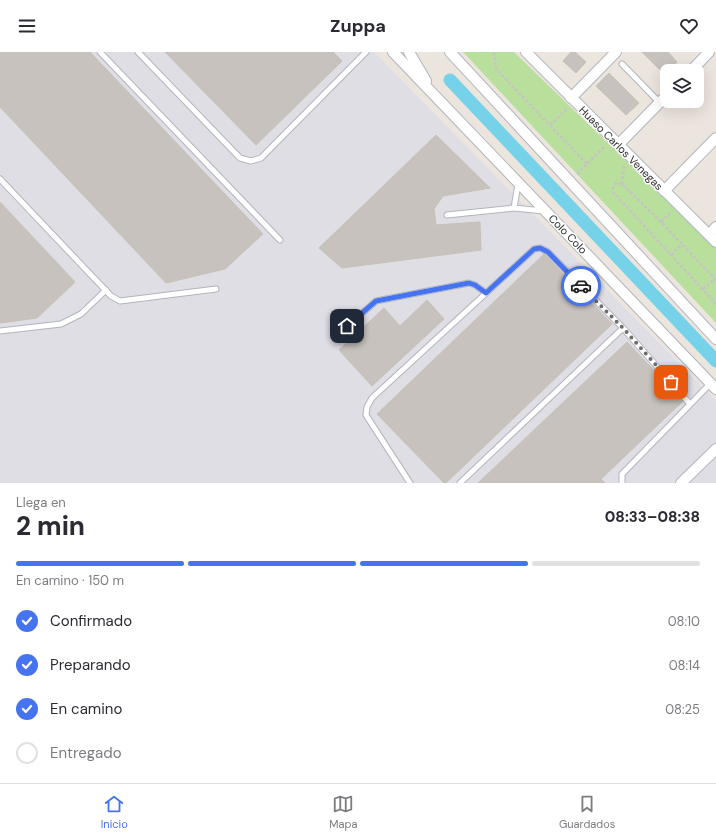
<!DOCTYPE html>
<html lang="es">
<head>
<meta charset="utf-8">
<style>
  :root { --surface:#fff; --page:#f7f7f7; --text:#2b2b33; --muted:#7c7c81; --line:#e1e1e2; --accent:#4673f0 }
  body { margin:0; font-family:"DM Sans",sans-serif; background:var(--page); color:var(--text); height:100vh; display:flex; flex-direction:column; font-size:15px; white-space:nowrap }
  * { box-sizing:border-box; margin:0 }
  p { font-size:13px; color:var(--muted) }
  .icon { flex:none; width:22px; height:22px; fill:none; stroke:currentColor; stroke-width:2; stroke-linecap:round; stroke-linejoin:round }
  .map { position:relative; height:431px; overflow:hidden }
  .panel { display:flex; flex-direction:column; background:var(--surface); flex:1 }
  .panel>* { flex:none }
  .controls { position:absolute; left:660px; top:12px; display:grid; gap:8px }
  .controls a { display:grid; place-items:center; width:44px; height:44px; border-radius:8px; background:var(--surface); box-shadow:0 4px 16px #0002; font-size:20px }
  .pin { position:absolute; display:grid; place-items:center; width:34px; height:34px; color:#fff; margin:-17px; border-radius:8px; box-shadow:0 2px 6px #0006 }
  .courier { position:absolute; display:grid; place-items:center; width:40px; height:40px; margin:-20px; border:3px solid #4673f0; border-radius:50%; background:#fff; color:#222; box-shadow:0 1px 5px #0007 }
  .summary em { font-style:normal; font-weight:800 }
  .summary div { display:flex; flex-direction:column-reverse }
  .summary { display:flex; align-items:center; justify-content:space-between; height:68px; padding:0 16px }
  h1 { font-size:26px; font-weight:800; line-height:30px }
  .bar { display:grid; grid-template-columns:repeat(4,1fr); gap:6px 4px; align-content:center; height:48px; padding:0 16px }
  .bar i { height:5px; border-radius:3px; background:var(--line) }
  .bar .selected { background:var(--accent) }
  .bar p { grid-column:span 4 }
  ol { padding:0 16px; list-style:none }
  li { display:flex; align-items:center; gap:12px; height:44px }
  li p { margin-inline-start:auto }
  li .icon { padding:4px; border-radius:50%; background:var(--accent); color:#fff; stroke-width:4 }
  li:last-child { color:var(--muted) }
  li i { width:22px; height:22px; border:2px solid var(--line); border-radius:50% }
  header { display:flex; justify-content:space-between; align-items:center; height:52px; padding:0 16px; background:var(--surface); font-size:18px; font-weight:800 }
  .dock { display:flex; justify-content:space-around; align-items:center; height:56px; border-top:1px solid var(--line); background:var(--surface); font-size:11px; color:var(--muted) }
  .dock a { display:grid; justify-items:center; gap:2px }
  .dock .selected { color:var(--accent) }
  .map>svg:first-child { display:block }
  .industrial { fill:#dfdee5 }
  .green { fill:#b9df9d }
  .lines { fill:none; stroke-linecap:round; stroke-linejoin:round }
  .canal { stroke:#76d2e8; stroke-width:13 }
  .building { fill:#c7c2bd; stroke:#c7c0b7 }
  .lane-casing { stroke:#b1b5be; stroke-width:7 }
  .street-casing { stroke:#b1b5be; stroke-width:12 }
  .path { stroke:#c4c4c4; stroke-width:2.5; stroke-dasharray:3 2; stroke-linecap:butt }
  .lane { stroke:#fff; stroke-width:5 }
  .street { stroke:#fff; stroke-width:10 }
  .done { stroke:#6f6c6a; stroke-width:4; stroke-dasharray:0 7.2 }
  .route { stroke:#4673f0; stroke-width:5 }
  .labels { text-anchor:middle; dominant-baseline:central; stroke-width:3; stroke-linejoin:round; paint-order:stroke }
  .street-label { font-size:11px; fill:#2b2b2b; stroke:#fff }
</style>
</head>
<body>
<header><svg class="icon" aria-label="menu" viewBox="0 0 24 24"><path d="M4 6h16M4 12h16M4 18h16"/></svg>Zuppa<svg class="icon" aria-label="heart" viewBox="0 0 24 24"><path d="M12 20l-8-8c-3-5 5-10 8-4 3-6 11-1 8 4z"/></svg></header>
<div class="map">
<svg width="716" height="431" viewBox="0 0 716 431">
  <rect width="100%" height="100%" fill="#ece5de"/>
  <path class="industrial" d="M0,0H374L716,349V431H0Z"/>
  <path class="green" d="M463,0H514L716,196V271Z"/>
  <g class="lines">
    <path class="canal" d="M450,28L716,309"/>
  </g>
  <path class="building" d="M0,0H90L263,182L225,217L166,231L0,55Z
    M165,0H333L342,9L256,93Z
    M571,0H575L586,10L576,21L563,9Z
    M642,0H668L677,10L664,22Z
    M609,21L639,51L626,63L596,34Z
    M436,83L490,136L443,144L434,157L436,173L480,170L481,198L342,216L319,196Z
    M0,150L75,230L37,266L0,271Z
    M544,202L612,272L446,431H444L377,362Z
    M427,248L444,267L372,334L339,298L384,256L400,274Z
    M627,290L683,349L601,427L605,431H478Z"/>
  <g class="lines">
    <g class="lane-casing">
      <path id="lane" d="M100,0L280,188
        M138,0L240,106L251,109L261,106L366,0
        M622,12L660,51
        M0,127L111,244L120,249L216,237
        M514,156L518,132
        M447,163L514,156L544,159
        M0,279L61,272L81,262L106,238
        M337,283L376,249L469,231L475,233L486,241
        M410,431L366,363L367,355L372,346L534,197L540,196L548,200L623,276L690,352
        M460,431L623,276
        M622,431V422L711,331"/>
    </g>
    <g class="street-casing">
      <path id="street" d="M393,0L716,337
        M409,0L426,29
        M450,0L716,287
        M526,0L716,190
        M691,19L709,0
        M571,46L616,0
        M618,93L667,43
        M664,139L716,86
        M709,183L716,175
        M681,431L716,397"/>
    </g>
    <path class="path" d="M494,0L496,17L587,112
      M550,73L568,56
      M577,122L605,94
      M622,132L624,112
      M661,170L672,159
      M671,203L682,192
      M716,228L661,170L622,132L616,131L613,136V140L716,252
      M703,237L715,227"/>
    <use href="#lane" class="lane"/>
    <use href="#street" class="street"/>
  </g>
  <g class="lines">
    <path class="done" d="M581,234L623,276L671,330"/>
    <path class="route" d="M347,274L376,249L469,231L475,233L486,241L534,197L540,196L548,200L581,234"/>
  </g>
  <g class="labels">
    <g class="street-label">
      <text transform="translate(621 96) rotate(45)">Huaso Carlos Venegas</text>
      <text transform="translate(568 182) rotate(46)">Colo Colo</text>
    </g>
  </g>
</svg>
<div class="controls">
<a><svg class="icon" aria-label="layers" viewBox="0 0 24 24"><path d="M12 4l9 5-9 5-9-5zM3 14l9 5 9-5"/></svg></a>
</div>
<div class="pin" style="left:671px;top:330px;background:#ea580c"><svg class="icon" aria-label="bag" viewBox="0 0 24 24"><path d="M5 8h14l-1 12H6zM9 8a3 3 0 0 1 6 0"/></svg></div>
<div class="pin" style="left:347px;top:274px;background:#1f2937"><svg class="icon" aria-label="home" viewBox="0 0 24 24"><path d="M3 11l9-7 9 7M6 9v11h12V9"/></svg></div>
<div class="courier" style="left:581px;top:234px"><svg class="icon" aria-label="car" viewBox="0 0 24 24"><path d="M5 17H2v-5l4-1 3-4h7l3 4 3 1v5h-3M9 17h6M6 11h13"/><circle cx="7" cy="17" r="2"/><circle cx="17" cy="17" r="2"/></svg></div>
</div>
<section class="panel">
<div class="summary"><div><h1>2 min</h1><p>Llega en</p></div><em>08:33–08:38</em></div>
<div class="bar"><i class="selected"></i><i class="selected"></i><i class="selected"></i><i></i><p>En camino · 150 m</p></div>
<ol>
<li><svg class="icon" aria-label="check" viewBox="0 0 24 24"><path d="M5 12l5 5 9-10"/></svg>Confirmado<p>08:10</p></li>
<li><svg class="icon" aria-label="check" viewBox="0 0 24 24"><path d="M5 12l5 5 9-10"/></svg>Preparando<p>08:14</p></li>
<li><svg class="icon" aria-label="check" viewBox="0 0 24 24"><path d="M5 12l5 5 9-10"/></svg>En camino<p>08:25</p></li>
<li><i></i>Entregado</li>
</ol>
</section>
<nav class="dock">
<a class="selected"><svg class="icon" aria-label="home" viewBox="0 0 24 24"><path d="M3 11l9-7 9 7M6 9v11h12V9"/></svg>Inicio</a>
<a><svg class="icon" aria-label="map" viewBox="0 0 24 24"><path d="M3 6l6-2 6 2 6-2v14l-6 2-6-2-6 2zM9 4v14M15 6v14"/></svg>Mapa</a>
<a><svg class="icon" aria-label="saved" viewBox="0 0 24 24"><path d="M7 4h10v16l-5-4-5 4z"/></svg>Guardados</a>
</nav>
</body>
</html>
